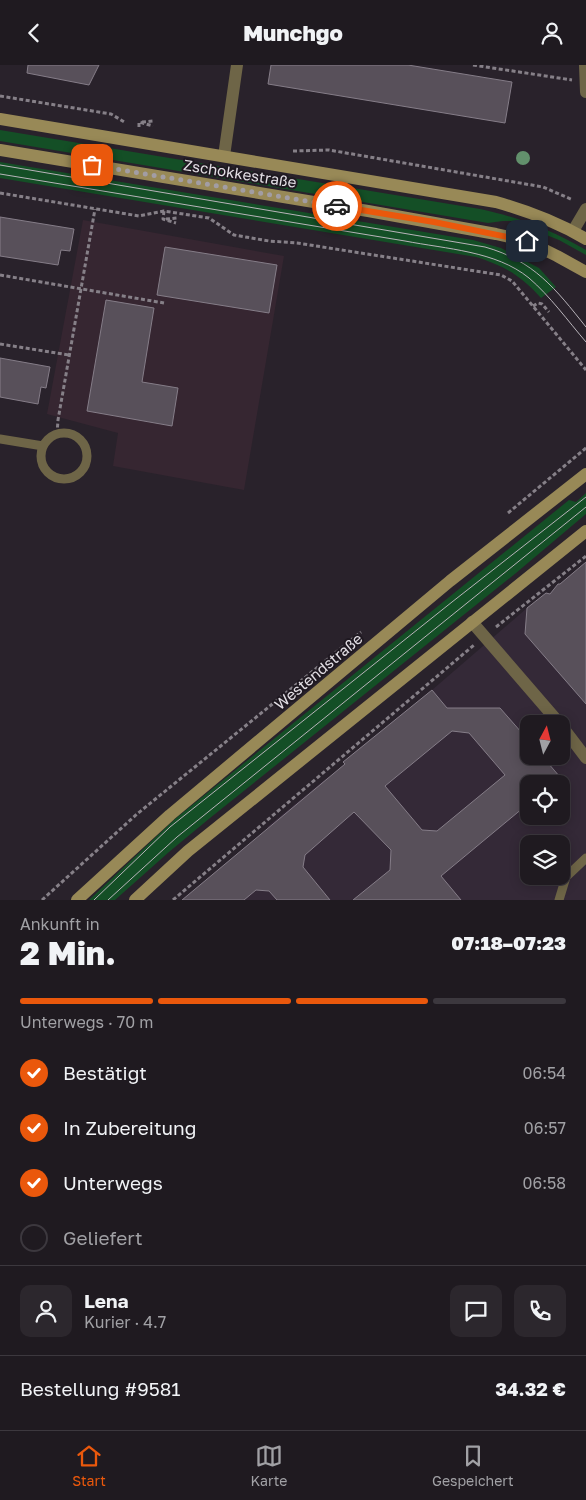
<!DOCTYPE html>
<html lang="de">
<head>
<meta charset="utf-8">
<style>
  :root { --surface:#1f1a20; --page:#2c272d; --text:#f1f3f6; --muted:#a1a1a5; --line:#3c383e; --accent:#ea580c }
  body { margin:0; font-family:"Golos Text",sans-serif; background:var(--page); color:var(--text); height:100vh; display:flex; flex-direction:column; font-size:19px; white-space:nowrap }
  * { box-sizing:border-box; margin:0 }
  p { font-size:16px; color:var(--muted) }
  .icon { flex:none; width:28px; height:28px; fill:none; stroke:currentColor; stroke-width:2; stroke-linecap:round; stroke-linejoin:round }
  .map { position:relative; height:835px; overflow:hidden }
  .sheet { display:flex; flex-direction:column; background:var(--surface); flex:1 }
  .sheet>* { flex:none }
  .needle { width:32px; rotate:7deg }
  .tools { position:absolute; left:520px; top:650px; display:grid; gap:10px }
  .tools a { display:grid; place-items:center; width:50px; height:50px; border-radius:10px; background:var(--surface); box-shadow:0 2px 12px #0003,0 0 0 1px var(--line); font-size:25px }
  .pin { position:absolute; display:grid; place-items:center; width:42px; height:42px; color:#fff; margin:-21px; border-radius:10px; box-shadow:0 2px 8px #0006 }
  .courier { position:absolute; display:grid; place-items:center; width:50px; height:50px; margin:-25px; border:4px solid #ea580c; border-radius:50%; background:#fff; color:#222; box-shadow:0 1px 6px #0007 }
  .head em { font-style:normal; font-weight:800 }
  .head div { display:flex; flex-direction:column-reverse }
  .head { display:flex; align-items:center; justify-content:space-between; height:85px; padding:0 20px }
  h1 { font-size:32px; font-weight:800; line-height:38px }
  .bar { display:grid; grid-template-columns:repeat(4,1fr); gap:8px 5px; align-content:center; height:60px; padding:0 20px }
  .bar i { height:6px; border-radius:4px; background:var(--line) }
  .bar .active { background:var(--accent) }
  .bar p { grid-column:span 4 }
  .line { display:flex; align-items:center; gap:12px; padding:0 20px; border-top:1px solid var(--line) }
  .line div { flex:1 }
  .round { display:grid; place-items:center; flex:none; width:52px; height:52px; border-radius:10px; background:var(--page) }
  ol { padding:0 20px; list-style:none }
  li { display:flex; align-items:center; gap:15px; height:55px }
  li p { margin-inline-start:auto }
  li .icon { padding:5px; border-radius:50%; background:var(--accent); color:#fff; stroke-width:4 }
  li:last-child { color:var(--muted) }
  li i { width:28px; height:28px; border:2px solid var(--line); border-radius:50% }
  header { display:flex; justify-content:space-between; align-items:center; height:65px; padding:0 20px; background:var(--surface); font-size:22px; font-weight:800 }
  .dock { display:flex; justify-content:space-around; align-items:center; height:70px; border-top:1px solid var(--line); background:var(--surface); font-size:14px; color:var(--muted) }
  .dock a { display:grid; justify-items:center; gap:2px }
  .dock .active { color:var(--accent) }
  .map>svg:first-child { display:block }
  .built { fill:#342937; fill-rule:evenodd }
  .education { fill:#362631 }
  .green { fill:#144f26 }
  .building { fill:#58505a; stroke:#857d88; fill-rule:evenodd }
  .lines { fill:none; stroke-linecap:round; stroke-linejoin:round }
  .path { stroke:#868088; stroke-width:3; stroke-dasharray:4 2.5; stroke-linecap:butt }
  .lane { stroke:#6e6547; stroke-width:9 }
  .street { stroke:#6e6547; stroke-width:12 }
  .secondary { stroke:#988957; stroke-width:12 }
  .tram { stroke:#b8b4ba; stroke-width:1 }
  .tree { fill:#62906c }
  .done { stroke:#a29da4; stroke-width:5; stroke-dasharray:0 9 }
  .route { stroke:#ea580c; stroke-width:6 }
  .labels { text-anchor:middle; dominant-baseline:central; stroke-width:4; stroke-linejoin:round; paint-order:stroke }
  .street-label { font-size:15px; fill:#e3dfe5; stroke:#1f1921 }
</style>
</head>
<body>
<header><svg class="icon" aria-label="back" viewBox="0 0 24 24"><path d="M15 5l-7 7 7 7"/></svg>Munchgo<svg class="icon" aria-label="person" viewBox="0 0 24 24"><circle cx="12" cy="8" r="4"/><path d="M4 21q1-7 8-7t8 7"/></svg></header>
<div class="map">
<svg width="586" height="835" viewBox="0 0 586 835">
  <rect width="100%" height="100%" fill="#29222b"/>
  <path class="built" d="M586,497V835H182L250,778L260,789L278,774L267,762L328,712L338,724L355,710L343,697L432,625L527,543L555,531L556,522L558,519L567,522V513ZM529,659H561V691H529ZM529,719H561V751H529ZM529,779H561V811H529Z"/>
  <path class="education" d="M83,155L284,191L244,425L113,401L118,368L47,349Z"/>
  <path class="green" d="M0,65L480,144C521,153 549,164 586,185V190L559,175L511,156H503L488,158L0,76Z
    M0,97L473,175L501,183L539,203L556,222L541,233C521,211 505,201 476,192L0,113Z
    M586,428V449L516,508L210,753L169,787L115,835H89L175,754L569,435L576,437Z"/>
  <path class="building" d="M28,0H99L89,20L27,8Z
    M271,0H408L512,17L505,58L268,19Z
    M0,152L74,164L70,186L61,185L58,200L0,191Z
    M165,182L277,200L269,248L157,230Z
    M106,235L154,243L142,317L178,323L172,361L87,346Z
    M0,293L50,302L46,323L41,322L38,339L0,332Z
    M586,497V639L525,569L527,543L546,528L550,529L558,519H560Z
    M432,625L447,643H500L529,676V691H542L560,712L552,719H529V738L441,811L461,835H353L390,805L391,785L354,747L305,790L303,802L330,835H277L269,826L256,825L244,835H182L345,699L343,697ZM452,666L469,668L505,710L437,766L422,765L385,721Z"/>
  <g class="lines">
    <path class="path" d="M473,0L572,15
      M0,31L111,49L126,58
      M142,57L153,56
      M139,62V57L153,61
      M293,86L329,85L543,122L573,135
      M0,128L139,151L164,146L209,153L234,170L269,176L297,178L501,210L512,216L586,305
      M164,146L163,154L176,158
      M166,154L177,153
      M0,210L164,238
      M533,241L538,238L542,239L549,247
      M0,279L69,290
      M57,369L58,355L95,144
      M508,448L586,383
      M496,562L586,491
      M42,835L137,749L361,567
      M173,835L474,580"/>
    <path class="lane" d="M41 391a23 23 0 1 1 46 0a23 23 0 1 1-46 0Z
      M0,374L43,381
      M559,835L566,812L586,793"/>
    <path class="street" d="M585,0L586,27
      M224,91L237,0
      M573,166L586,144
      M472,557L560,659
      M561,660L586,693"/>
    <path class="secondary" d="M0,54L496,137C528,146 557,157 586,174
      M0,85L368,146L496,169L527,176L557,191L586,207
      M77,835L170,750L450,516L586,409
      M135,835L188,786L586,466"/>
    <path class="tram" d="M0,100L485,182C534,196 555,223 586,262
      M0,109L405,176C446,184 496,186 529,213C550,231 568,256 586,277
      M94,835L170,762L452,537L586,432
      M108,835L177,772L586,442"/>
  </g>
  <circle class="tree" cx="523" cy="93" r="7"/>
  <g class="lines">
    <path class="done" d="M92,100L337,141"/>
    <path class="route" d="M337,141L434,157L527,176"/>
  </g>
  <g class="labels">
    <g class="street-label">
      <text transform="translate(240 108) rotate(9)">Zschokkestraße</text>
      <text transform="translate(318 606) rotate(-40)">Westendstraße</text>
    </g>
  </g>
</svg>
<div class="tools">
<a><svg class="needle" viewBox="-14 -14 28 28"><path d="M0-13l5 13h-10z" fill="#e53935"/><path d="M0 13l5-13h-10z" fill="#a1a1a5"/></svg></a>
<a><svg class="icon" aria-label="locate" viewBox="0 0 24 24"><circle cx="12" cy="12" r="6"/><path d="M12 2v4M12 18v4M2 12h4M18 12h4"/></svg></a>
<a><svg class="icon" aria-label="layers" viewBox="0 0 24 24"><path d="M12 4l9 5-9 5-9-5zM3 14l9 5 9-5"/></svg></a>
</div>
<div class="pin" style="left:92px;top:100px;background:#ea580c"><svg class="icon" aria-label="bag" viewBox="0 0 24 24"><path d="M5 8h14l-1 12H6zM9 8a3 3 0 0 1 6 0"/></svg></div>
<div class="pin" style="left:527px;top:176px;background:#1f2937"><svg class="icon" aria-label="home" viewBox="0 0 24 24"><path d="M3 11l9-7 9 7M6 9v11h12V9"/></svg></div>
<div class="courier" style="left:337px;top:141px"><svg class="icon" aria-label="car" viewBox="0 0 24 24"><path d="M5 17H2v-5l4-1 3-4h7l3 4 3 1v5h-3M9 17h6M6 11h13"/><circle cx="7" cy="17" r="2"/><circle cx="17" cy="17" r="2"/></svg></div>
</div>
<section class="sheet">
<div class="head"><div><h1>2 Min.</h1><p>Ankunft in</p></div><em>07:18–07:23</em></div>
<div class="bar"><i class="active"></i><i class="active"></i><i class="active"></i><i></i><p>Unterwegs · 70 m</p></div>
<ol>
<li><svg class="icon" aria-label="check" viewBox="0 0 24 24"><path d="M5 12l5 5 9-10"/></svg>Bestätigt<p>06:54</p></li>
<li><svg class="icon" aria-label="check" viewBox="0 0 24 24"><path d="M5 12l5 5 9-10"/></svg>In Zubereitung<p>06:57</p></li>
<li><svg class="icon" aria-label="check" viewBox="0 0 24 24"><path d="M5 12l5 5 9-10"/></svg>Unterwegs<p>06:58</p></li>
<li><i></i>Geliefert</li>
</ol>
<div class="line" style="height:90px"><a class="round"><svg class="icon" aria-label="person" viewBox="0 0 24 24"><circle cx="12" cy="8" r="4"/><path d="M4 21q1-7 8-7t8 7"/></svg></a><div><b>Lena</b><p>Kurier · 4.7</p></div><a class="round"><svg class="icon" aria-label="chat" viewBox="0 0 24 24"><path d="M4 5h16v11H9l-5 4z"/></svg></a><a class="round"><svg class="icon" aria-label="phone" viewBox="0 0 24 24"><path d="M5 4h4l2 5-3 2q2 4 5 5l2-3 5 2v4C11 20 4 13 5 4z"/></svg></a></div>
<div class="line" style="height:65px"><div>Bestellung #9581</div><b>34.32 €</b></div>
</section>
<nav class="dock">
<a class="active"><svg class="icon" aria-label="home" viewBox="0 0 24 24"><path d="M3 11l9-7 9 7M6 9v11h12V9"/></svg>Start</a>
<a><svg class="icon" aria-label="map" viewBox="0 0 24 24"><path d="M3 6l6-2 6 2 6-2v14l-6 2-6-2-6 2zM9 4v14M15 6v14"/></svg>Karte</a>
<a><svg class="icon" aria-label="saved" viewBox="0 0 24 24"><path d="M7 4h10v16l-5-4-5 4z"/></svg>Gespeichert</a>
</nav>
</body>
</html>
